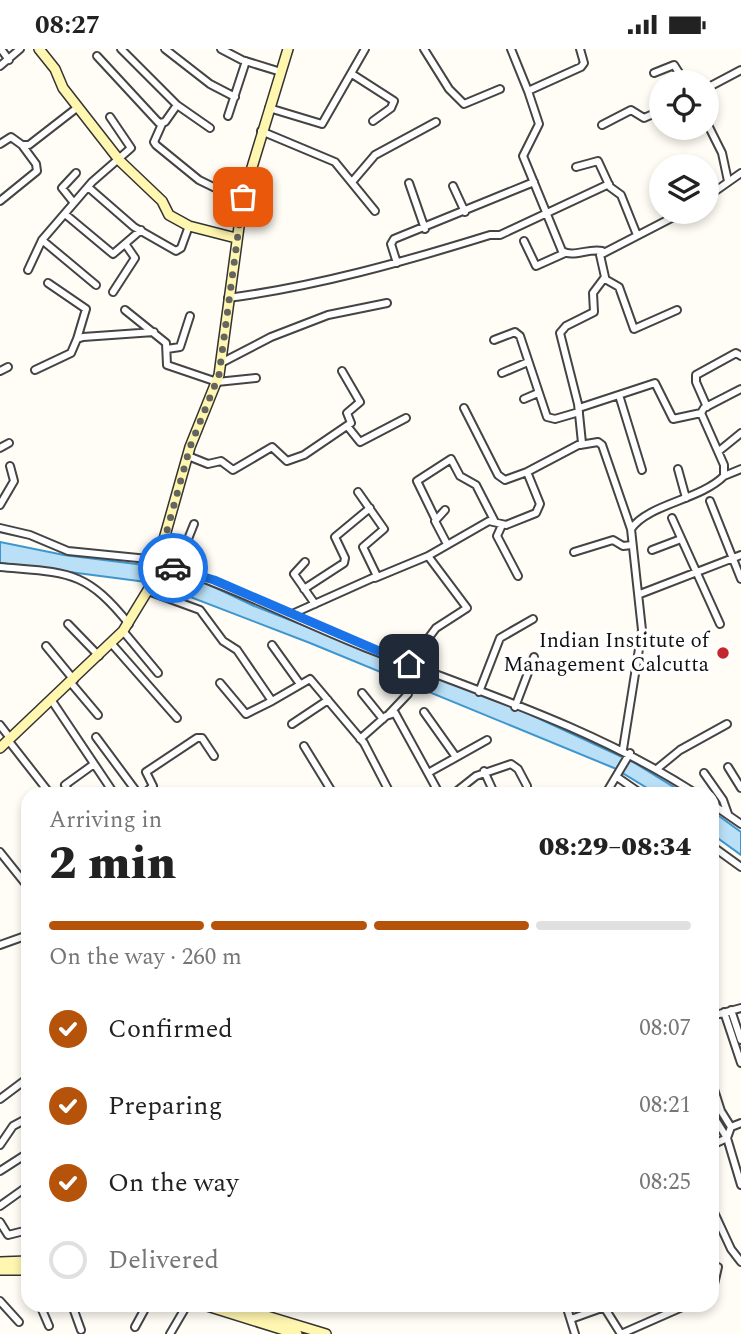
<!DOCTYPE html>
<html lang="en">
<head>
<meta charset="utf-8">
<style>
  :root { --surface:#fff; --page:#f2f2f2; --text:#222; --muted:#767676; --line:#e0e0e0; --accent:#b45309 }
  body { margin:0; font-family:Spectral,serif; background:var(--page); color:var(--text); height:100vh; display:flex; flex-direction:column; font-size:26px; white-space:nowrap }
  * { box-sizing:border-box; margin:0 }
  p { font-size:23px; color:var(--muted) }
  .icon { flex:none; width:38px; height:38px; fill:none; stroke:currentColor; stroke-width:2; stroke-linecap:round; stroke-linejoin:round }
  .map { position:relative; flex:1; overflow:hidden }
  .panel { position:absolute; left:21px; top:738px; width:698px; height:525px; display:flex; flex-direction:column; background:var(--surface); border-radius:21px; box-shadow:0 4px 10px #0003 }
  .panel>* { flex:none }
  .tools { position:absolute; left:649px; top:21px; display:grid; gap:14px }
  .tools a { display:grid; place-items:center; width:70px; height:70px; border-radius:50%; background:var(--surface); box-shadow:0 4px 10px #0003; font-size:35px }
  .pin { position:absolute; display:grid; place-items:center; width:60px; height:60px; color:#fff; margin:-30px; border-radius:14px; box-shadow:0 4px 10px #0006 }
  .courier { position:absolute; display:grid; place-items:center; width:70px; height:70px; margin:-35px; border:5px solid #1a73e8; border-radius:50%; background:#fff; color:#222; box-shadow:0 2px 9px #0007 }
  .head em { font-style:normal; font-weight:800 }
  .head div { display:flex; flex-direction:column-reverse }
  .head { display:flex; align-items:center; justify-content:space-between; height:119px; padding:0 28px }
  h1 { font-size:46px; font-weight:800; line-height:52px }
  .bar { display:grid; grid-template-columns:repeat(4,1fr); gap:10px 7px; align-content:center; height:84px; padding:0 28px }
  .bar i { height:9px; border-radius:5px; background:var(--line) }
  .bar .active { background:var(--accent) }
  .bar p { grid-column:span 4 }
  ol { padding:0 28px; list-style:none }
  li { display:flex; align-items:center; gap:21px; height:77px }
  li p { margin-inline-start:auto }
  li .icon { padding:7px; border-radius:50%; background:var(--accent); color:#fff; stroke-width:4 }
  li:last-child { color:var(--muted) }
  li i { width:38px; height:38px; border:4px solid var(--line); border-radius:50% }
  .status { display:flex; justify-content:space-between; align-items:center; height:49px; padding:0 35px; background:var(--surface); direction:ltr }
  .status svg { height:19px; fill:currentColor }
  .map>svg:first-child { display:block }
  .water { fill:#b9e0f7; stroke:#3f96cf; stroke-width:2 }
  .lines { fill:none; stroke-linecap:round; stroke-linejoin:round }
  .street-casing { stroke:#444; stroke-width:10 }
  .secondary-casing { stroke:#333; stroke-width:12 }
  .street { stroke:#fff; stroke-width:6 }
  .secondary { stroke:#fff6b0; stroke-width:9 }
  .done { stroke:#646461; stroke-width:7; stroke-dasharray:0 12.6 }
  .route { stroke:#1a73e8; stroke-width:9 }
  .poi-dot { fill:#c4262e; stroke:#fff; stroke-width:2.5 }
  .labels { text-anchor:middle; dominant-baseline:central; stroke-width:7; stroke-linejoin:round; paint-order:stroke }
  .poi-label { font-size:21px; fill:#111; stroke:#fff; text-anchor:end }
</style>
</head>
<body>
<div class="status"><b>08:27</b><svg viewBox="0 0 49 12"><path d="M0 12V9h3v3zM5 12V6h3v6zM10 12V3h3v9zM15 12V0h3v12zM26 1h20v11H26zM47 4h2v5h-2z"/></svg></div>
<div class="map">
<svg width="741" height="1285" viewBox="0 0 741 1285">
  <rect width="100%" height="100%" fill="#fffdf5"/>
  <path class="water" d="M0,493L64,506L168,519L191,527L254,557L527,664L633,713L685,745H657L614,719L310,594L154,534L0,514Z
    M712,762L741,783V806L712,785Z"/>
  <g class="lines">
    <g class="street-casing">
      <path id="street" d="M1,0L9,11
        M121,0L177,56L210,79
        M165,0L210,35L235,48
        M221,0L242,11L281,23
        M424,0L449,40L464,55L500,40
        M511,0L528,42
        M580,0L584,14L581,18L528,42L539,75L523,107L562,202C573,209 588,199 602,202
        M97,7L159,74L165,73L177,56
        M0,17L20,0
        M654,24L674,16L685,33
        M352,25L394,52L391,59L373,72
        M707,39L741,21
        M269,59L322,75L365,0
        M228,67L246,12
        M707,74L722,104L728,132
        M162,75L154,93L156,96L199,131L242,152
        M602,76L631,61L644,69L662,61
        M261,82L335,113L375,162
        M0,95L11,88L22,96H29L78,58
        M576,118L598,112L610,138L621,146L637,186
        M352,133L375,106L436,73
        M409,134L425,180
        M453,137L465,163
        M88,138L134,178L176,202L181,199L189,177
        M707,148L741,124
        M0,152L37,122L36,115L22,96
        M74,154L62,139L76,124
        M65,165L113,205L141,181
        M42,191L96,236
        M524,192L536,217L565,204
        M397,214L391,195L394,190L534,133
        M28,221L42,191L92,133L131,99L110,68
        M605,230L619,238L634,280L677,261
        M48,234L86,260L77,290
        M113,243L135,209L126,196
        M228,249C318,237 403,213 490,186H500L609,135
        M125,261L166,294L167,316L217,333L256,329
        M494,291L515,283L520,287L547,368L555,370L579,363
        M167,300L180,298L190,267
        M221,314L271,288L328,266L387,254
        M35,321L71,304L77,290L83,288L154,283
        M0,322L8,318
        M502,324L528,313
        M619,346L642,421
        M524,350L538,344
        M707,358L696,333V326L736,304L741,307
        M464,359L498,426L505,431L527,423
        M579,359L655,334L673,370L701,364
        M348,378L360,393L406,369
        M580,396L598,393L602,396L631,480
        M0,399L9,394
        M719,402L741,384
        M188,407L208,415L221,412L233,421L272,398L287,412L304,406L351,374L347,364L360,353L342,322
        M678,420L686,449
        M724,427L741,420
        M710,452L741,530
        M0,456L14,432L10,417
        M445,461L435,472L447,495
        M435,469L417,432L451,410L460,427L476,436L495,473
        M672,469L720,575
        M502,476L497,487L518,527
        M0,479L30,486L68,502L158,511
        M652,501L681,490
        M574,503L613,491L623,497L632,496
        M305,513L294,525L315,555
        M158,514C230,536 294,570 364,598C477,642 596,679 698,746
        M0,518C67,524 85,520 129,575
        M176,520L194,475
        M375,529L428,507
        M304,540L344,514L345,509L335,488L370,459
        M148,542L200,561L223,592L237,601L272,652L310,630L364,694L391,746
        M640,545L741,506
        M290,566L377,527L363,498L384,480L358,443
        M68,575L99,607
        M123,582L158,624
        M111,594L177,669
        M272,596L300,635
        M46,597L74,631
        M409,615L436,579L467,559L428,507L489,472L506,476L536,464L540,455L527,423L582,394L578,355L560,284L566,277L594,263L593,244L605,228L600,206L683,163
        M71,634L98,666
        M220,634L246,665L272,652
        M479,643L500,589L533,570
        M362,644L383,670
        M52,652L115,746
        M515,658L534,608
        M424,663L456,708
        M389,665L408,645
        M292,675L328,651
        M0,676L10,689
        M96,688L139,746
        M360,690L386,667L395,664L440,746
        M8,691L51,746
        M304,697L334,746
        M623,700L642,581L631,480C648,455 700,451 724,427V416L701,364L704,359L741,340
        M728,718L741,739
        M658,719L680,701L727,675
        M484,722L495,746
        M428,724L487,691
        M704,724L723,751L728,765
        M617,728L643,746
        M71,746L65,736L94,715
        M143,746L153,737L146,723L197,689H202L214,707
        M452,746L476,727L511,715L518,720L527,737
        M605,746L630,704
        M712,755L741,775
        M712,797L741,818
        M0,803L28,838
        M0,896L28,886
        M731,961L741,991
        M724,963L741,1014
        M712,967L741,959
        M712,1034L721,1062L731,1078
        M0,1050L28,1029
        M712,1065L727,1089L741,1136
        M0,1096L13,1077L28,1069
        M712,1096L727,1089L731,1078L741,1074
        M0,1122L28,1104
        M0,1157L28,1137
        M712,1159L731,1200L741,1213
        M0,1173L8,1186L28,1181
        M712,1244L718,1218
        M0,1252L19,1273
        M40,1256L49,1277
        M72,1256L81,1281
        M566,1256L575,1285
        M604,1258L621,1285L687,1256
        M571,1270L610,1256
        M135,1278L147,1256
        M170,1285L187,1256"/>
    </g>
    <g class="secondary-casing">
      <path id="secondary" d="M39,0L55,20L63,39L120,112L162,152L169,166L189,177L236,189
        M0,699L123,582L151,536L190,398L219,326L243,148L288,0
        M0,1213L28,1212
        M0,1221H28
        M204,1256L297,1285
        M230,1256L326,1285"/>
    </g>
    <use href="#street" class="street"/>
    <use href="#secondary" class="secondary"/>
  </g>
  <g class="lines">
    <path class="done" d="M173,519L158,514L190,398L219,326L243,148"/>
    <path class="route" d="M173,519L214,531L409,615"/>
  </g>
  <circle class="poi-dot" cx="723" cy="604" r="7"/>
  <g class="labels">
    <g class="poi-label">
      <text x="709" y="592">Indian Institute of<tspan x="709" dy="24">Management Calcutta</tspan></text>
    </g>
  </g>
</svg>
<div class="tools">
<a><svg class="icon" aria-label="locate" viewBox="0 0 24 24"><circle cx="12" cy="12" r="6"/><path d="M12 2v4M12 18v4M2 12h4M18 12h4"/></svg></a>
<a><svg class="icon" aria-label="layers" viewBox="0 0 24 24"><path d="M12 4l9 5-9 5-9-5zM3 14l9 5 9-5"/></svg></a>
</div>
<div class="pin" style="left:243px;top:148px;background:#ea580c"><svg class="icon" aria-label="bag" viewBox="0 0 24 24"><path d="M5 8h14l-1 12H6zM9 8a3 3 0 0 1 6 0"/></svg></div>
<div class="pin" style="left:409px;top:615px;background:#1f2937"><svg class="icon" aria-label="home" viewBox="0 0 24 24"><path d="M3 11l9-7 9 7M6 9v11h12V9"/></svg></div>
<div class="courier" style="left:173px;top:519px"><svg class="icon" aria-label="car" viewBox="0 0 24 24"><path d="M5 17H2v-5l4-1 3-4h7l3 4 3 1v5h-3M9 17h6M6 11h13"/><circle cx="7" cy="17" r="2"/><circle cx="17" cy="17" r="2"/></svg></div>
<section class="panel">
<div class="head"><div><h1>2 min</h1><p>Arriving in</p></div><em>08:29–08:34</em></div>
<div class="bar"><i class="active"></i><i class="active"></i><i class="active"></i><i></i><p>On the way · 260 m</p></div>
<ol>
<li><svg class="icon" aria-label="check" viewBox="0 0 24 24"><path d="M5 12l5 5 9-10"/></svg>Confirmed<p>08:07</p></li>
<li><svg class="icon" aria-label="check" viewBox="0 0 24 24"><path d="M5 12l5 5 9-10"/></svg>Preparing<p>08:21</p></li>
<li><svg class="icon" aria-label="check" viewBox="0 0 24 24"><path d="M5 12l5 5 9-10"/></svg>On the way<p>08:25</p></li>
<li><i></i>Delivered</li>
</ol>
</section>
</div>
</body>
</html>
